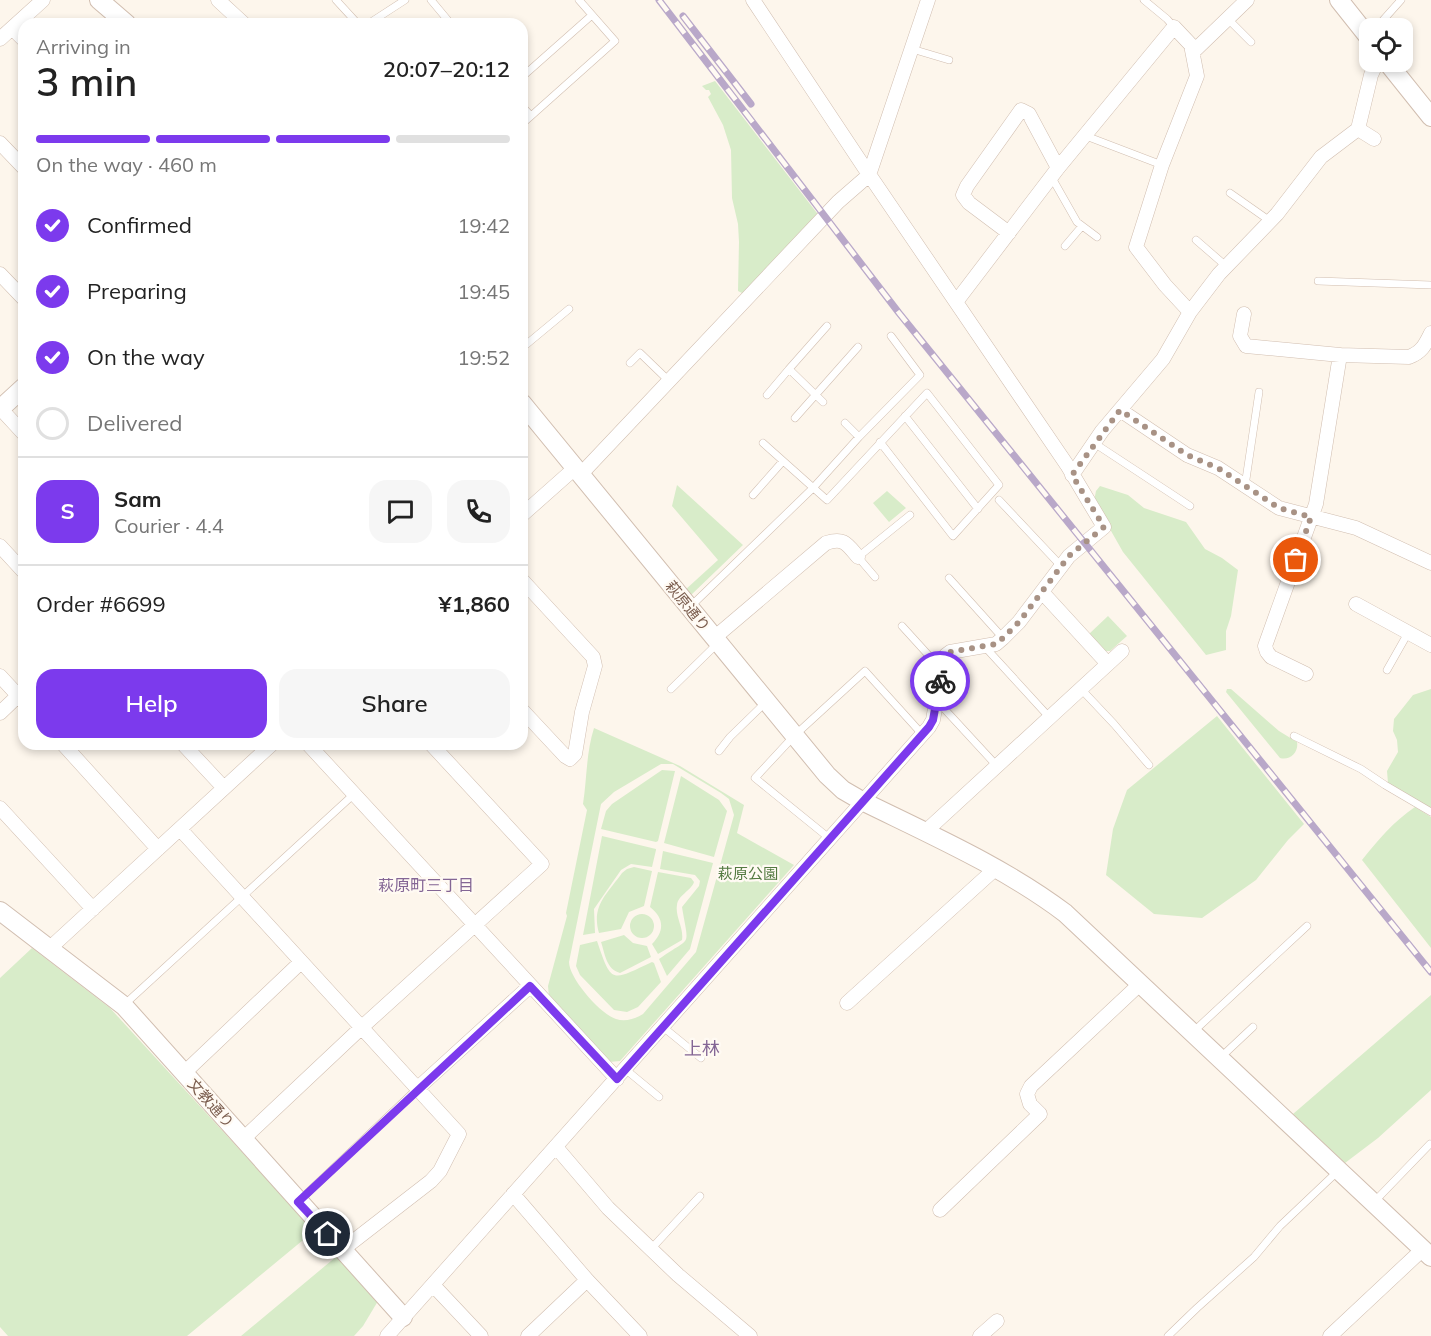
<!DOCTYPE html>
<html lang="en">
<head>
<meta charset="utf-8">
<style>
  :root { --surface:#fff; --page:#f6f6f6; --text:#222; --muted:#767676; --line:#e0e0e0; --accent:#7c3aed }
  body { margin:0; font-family:Mulish,"Noto Sans JP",sans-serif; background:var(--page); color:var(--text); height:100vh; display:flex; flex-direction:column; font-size:22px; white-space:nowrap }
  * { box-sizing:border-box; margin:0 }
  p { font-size:20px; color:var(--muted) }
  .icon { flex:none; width:33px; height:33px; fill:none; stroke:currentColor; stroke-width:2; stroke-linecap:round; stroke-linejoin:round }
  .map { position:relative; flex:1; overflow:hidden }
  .panel { position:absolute; left:18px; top:18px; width:510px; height:732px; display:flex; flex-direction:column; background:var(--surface); border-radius:18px; box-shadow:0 3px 9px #0003 }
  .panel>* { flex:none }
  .tools { position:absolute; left:1359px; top:18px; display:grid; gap:12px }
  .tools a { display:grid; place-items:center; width:54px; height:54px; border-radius:12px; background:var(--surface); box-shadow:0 3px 9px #0003; font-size:30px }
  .pin { position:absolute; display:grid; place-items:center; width:51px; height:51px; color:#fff; margin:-26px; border:3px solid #fff; border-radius:50%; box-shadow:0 2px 6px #0007 }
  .courier { position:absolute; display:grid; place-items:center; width:60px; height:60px; margin:-30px; border:4px solid #7c3aed; border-radius:50%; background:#fff; color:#222; box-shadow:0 2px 8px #0007 }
  .head em { font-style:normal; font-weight:600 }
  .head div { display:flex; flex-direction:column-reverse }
  .head { display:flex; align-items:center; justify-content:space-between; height:102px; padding:0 18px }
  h1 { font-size:39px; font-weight:600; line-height:45px }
  .bar { display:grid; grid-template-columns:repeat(4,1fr); gap:9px 6px; align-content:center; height:72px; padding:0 18px }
  .bar i { height:8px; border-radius:4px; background:var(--line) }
  .bar .current { background:var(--accent) }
  .bar p { grid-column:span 4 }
  .line { display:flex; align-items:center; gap:15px; padding:0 18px; border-top:2px solid var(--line) }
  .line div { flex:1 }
  .round { display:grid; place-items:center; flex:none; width:63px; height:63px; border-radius:18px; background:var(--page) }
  ol { padding:0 18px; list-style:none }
  li { display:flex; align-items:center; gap:18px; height:66px }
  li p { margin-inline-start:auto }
  li .icon { padding:6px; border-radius:50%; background:var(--accent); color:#fff; stroke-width:4 }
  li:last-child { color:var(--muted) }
  li i { width:33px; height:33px; border:3px solid var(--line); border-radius:50% }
  .primary-button { display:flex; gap:12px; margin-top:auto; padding:12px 18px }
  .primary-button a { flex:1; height:69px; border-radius:18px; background:var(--accent); color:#fff; font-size:24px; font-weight:600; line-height:69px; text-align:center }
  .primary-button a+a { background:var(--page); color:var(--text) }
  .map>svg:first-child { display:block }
  .green { fill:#d8ecc9; fill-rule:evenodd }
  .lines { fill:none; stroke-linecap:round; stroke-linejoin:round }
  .service-casing { stroke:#d1beb0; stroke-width:8 }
  .minor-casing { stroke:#d1beb0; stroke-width:15 }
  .tertiary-casing { stroke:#d1beb0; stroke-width:20 }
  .service { stroke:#fff; stroke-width:7 }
  .minor { stroke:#fff; stroke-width:14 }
  .tertiary { stroke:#fff; stroke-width:18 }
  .rail-casing { stroke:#b9a8c9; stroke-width:7 }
  .rail { stroke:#fffaf3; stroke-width:4.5; stroke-dasharray:14; stroke-linecap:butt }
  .done { stroke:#a89285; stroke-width:6; stroke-dasharray:0 10.8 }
  .route { stroke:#7c3aed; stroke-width:8 }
  .labels { text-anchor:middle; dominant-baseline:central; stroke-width:4.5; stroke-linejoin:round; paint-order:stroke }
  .street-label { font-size:15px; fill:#7a5c4d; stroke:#fffaf3 }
  .park-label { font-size:15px; fill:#537a41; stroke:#fffaf3 }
  .neighbourhood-label { font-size:16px; fill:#846695; stroke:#fffaf3 }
  .quarter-label { font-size:18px; fill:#846695; stroke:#fffaf3 }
</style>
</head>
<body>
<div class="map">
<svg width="1431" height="1336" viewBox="0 0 1431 1336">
  <rect width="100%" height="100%" fill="#fdf6ec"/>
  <path class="green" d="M715,81L820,217L744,294L738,291L739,242L738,224L732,198L731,150L723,125L708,97L711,94L709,90H706L702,86Z
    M677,485L743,545L690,596L685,590L718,560L672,506Z
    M1100,486L1128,495L1144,508L1186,522L1205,549L1222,558L1238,570L1231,616L1226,631V650L1206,655L1123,552L1094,501L1096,491Z
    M887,491L906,508L889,522L873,503Z
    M1108,616L1127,636L1110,651H1105L1089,634Z
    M1227,689H1231L1279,731L1297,742C1299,752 1290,761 1280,758L1226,692Z
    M1431,689V808L1388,783L1387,771L1398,752L1397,740L1393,731L1394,719L1413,695Z
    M1217,716L1304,824L1288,840L1256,880L1202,918L1154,914L1106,875L1113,829L1127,790Z
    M594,728L680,766L744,805L737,833L794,865L620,1061L609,1062L549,997L548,986L567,916L566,913L587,810L583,804C587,779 586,753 594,728ZM661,764H673L721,793L729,799L734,815L696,952L643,1014C635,1019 625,1022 616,1019C600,1014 569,978 569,962L601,804L614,792Z
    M662,770L675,771L658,841L656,842L601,829L606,811L612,804Z
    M681,776L719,800L727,811L714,857L664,843Z
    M1415,807L1431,817V948L1362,860C1379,839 1393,822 1415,807Z
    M602,836L656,849V850L652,867L631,864L621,870L594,909L595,933L583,935Z
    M663,851L713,863L690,949L667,976L659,959C692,935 689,950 682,907L699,886L700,881L695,875L660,869Z
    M634,867L652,871L644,906L629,912L621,929L599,933C591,906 607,894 622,873L627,869Z
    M658,872L691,878L694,882C691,891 678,895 677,905C675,917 684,928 682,940L658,954L652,944C665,931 664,918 650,907Z
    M630 926a12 12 0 1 1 24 0a12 12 0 1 1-24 0Z
    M624,935L633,943L647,946L651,957L620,973C606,969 605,954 601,942Z
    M597,941C612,985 611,981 652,962L654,963L661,982L638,1007L627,1012L614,1010L580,975L576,966L580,945Z
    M32,948L110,1008L314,1231L187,1336H8L0,1327V978Z
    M1431,995V1090L1378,1138L1345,1163L1293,1114Z
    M337,1256L378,1301L363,1326L354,1336H241Z"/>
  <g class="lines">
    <g class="service-casing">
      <path id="service" d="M336,0L358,24
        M431,0L451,24
        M1144,0L1167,19L1174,27
        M1228,19L1251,42
        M368,24L405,0
        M1376,28L1401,0
        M912,49L949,60
        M522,77L592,15
        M522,106L531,116L615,41L579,0
        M522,124L531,116
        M1086,136L1162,165
        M1052,178L1077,222L1097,237
        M1230,193L1270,221
        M1196,240L1226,266
        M1065,246L1082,226
        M1318,281L1431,285
        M522,348L569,309
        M630,363L640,353L668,380
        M767,395L789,369
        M823,402L789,369L827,326
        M905,416L978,509
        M795,418L858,347
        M859,437L920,375L891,336
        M763,443L827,500L927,393L999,485L953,536L880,442
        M1094,443L1190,506
        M1245,486L1259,392
        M753,495L783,461
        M999,500L1062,567
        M875,577L858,557L910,515
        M949,578L1003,638
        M691,606L813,488L859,437L845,423
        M902,626L942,670
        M985,647L1050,718
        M1387,670L1408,633
        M671,689L718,643
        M1081,689L1114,724L1149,765
        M938,702L997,766
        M1294,736L1361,769L1385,785L1431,812
        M719,751L730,737L766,702
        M829,838L755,778L794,736L865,671L922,734
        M125,1004L353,795
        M663,1027L701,1058
        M1193,1032L1307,926
        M1220,1058L1253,1027
        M625,1069L659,1097
        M300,1200L418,1088
        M1374,1202L1430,1144
        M651,1249L700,1196
        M1168,1336L1197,1308L1254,1257L1280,1226L1337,1172"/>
    </g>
    <g class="minor-casing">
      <path id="minor" d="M218,0L244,24
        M12,28L24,40
        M0,39L43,0
        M1193,52L1247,0
        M1358,129L1374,139
        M0,143L24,168
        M1009,233L969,203L963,195L967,186L1021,110L1029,114L1058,168
        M0,274L24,299
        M956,302L1058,168L1174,27L1191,45L1197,76L1162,165L1136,247L1165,285L1190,312
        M1244,314L1240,336L1246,346L1340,355L1409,357C1422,352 1425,345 1431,333
        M0,408L24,434
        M1120,410L1187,455L1218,468L1279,508L1356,528L1431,563
        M581,474L838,202L869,175L928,0
        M1072,475L1102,431L1163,359L1190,312L1219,274L1277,214L1321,157L1358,129L1371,75L1377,62
        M522,515L575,468
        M0,546L24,572
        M522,580L593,657L595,666L582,712L575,754L570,759L565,756L522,710
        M1042,592L1108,664
        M1356,604L1431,645
        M714,638L826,543C844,537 847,544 858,557
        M1306,674L1271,657L1267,652L1265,646L1316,504L1340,355
        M0,676L24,702
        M0,713L24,690
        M63,744L158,849
        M183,744L224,788
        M308,744L617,1079
        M0,808L93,909
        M180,829L459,1134L440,1171L431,1181L342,1250
        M925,832L1122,651
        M50,948L272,744
        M847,1003L995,869
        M184,1073L301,962
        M418,1088L530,986
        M243,1139L362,1027L542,864L431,744
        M556,1147L608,1208L678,1275L750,1336
        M513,1194L587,1280L640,1336
        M940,1210L1040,1114L1030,1104L1027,1094L1031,1086L1141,983
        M433,1285L481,1336
        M387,1336L929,727L933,720L943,662L946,655L950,652L996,644L1003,638L1019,622L1069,556L1104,527L1067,465L864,167L753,0
        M528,1336L587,1280
        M980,1336L997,1321
        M1330,1336L1423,1249"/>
    </g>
    <g class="tertiary-casing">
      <path id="tertiary" d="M99,0L127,24
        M1339,0L1370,39
        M1387,62L1431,117
        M522,403L827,775L843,790L862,801C931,835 1004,867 1065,913L1431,1257
        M0,409L24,387
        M0,911L124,1006L403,1317"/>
    </g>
    <use href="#service" class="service"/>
    <use href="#minor" class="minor"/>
    <use href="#tertiary" class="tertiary"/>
    <g class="rail-casing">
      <path id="rail" d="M659,0L899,313L1431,972
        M683,16L751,104"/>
    </g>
    <use href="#rail" class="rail"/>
  </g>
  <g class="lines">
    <path class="done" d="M940,681L946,655L950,652L996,644L1003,638L1019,622L1069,556L1104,527L1072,475L1120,410L1187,455L1218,468L1279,508L1311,517L1296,560"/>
    <path class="route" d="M328,1234L298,1202L530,986L617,1079L929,727L933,720L940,681"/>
  </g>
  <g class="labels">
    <g class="street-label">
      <text transform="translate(688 606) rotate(51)">萩原通り</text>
      <text transform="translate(211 1103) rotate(48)">文教通り</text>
    </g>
    <g class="park-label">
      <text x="748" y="873">萩原公園</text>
    </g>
    <g class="neighbourhood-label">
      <text x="426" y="885">萩原町三丁目</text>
    </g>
    <g class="quarter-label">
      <text x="702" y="1048">上林</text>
    </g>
  </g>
</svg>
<div class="tools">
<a><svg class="icon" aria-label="locate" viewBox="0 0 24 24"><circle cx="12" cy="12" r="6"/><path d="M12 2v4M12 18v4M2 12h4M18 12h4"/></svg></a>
</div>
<div class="pin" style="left:1296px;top:560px;background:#ea580c"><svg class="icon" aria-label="bag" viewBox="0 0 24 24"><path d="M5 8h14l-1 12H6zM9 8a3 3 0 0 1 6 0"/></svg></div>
<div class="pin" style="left:328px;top:1234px;background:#1f2937"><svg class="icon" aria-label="home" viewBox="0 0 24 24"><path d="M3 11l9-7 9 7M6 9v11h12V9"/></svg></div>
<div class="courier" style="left:940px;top:681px"><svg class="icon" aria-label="bike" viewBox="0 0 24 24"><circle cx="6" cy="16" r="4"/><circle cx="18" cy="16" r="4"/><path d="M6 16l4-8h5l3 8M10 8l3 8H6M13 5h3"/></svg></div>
<section class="panel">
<div class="head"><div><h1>3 min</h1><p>Arriving in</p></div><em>20:07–20:12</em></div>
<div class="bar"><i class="current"></i><i class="current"></i><i class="current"></i><i></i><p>On the way · 460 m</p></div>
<ol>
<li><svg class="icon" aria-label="check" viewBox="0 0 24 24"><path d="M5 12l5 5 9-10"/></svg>Confirmed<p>19:42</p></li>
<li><svg class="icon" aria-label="check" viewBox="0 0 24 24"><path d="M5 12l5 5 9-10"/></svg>Preparing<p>19:45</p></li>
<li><svg class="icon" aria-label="check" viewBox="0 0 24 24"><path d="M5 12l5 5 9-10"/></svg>On the way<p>19:52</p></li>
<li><i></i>Delivered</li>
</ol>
<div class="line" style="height:108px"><b class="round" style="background:var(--accent);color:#fff">S</b><div><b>Sam</b><p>Courier · 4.4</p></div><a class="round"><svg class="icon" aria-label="chat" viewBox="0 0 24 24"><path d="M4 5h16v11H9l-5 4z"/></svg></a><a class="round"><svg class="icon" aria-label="phone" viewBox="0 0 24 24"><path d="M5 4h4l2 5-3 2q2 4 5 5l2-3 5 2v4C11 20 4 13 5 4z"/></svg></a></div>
<div class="line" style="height:78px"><div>Order #6699</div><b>¥1,860</b></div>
<div class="primary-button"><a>Help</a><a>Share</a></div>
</section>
</div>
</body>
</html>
